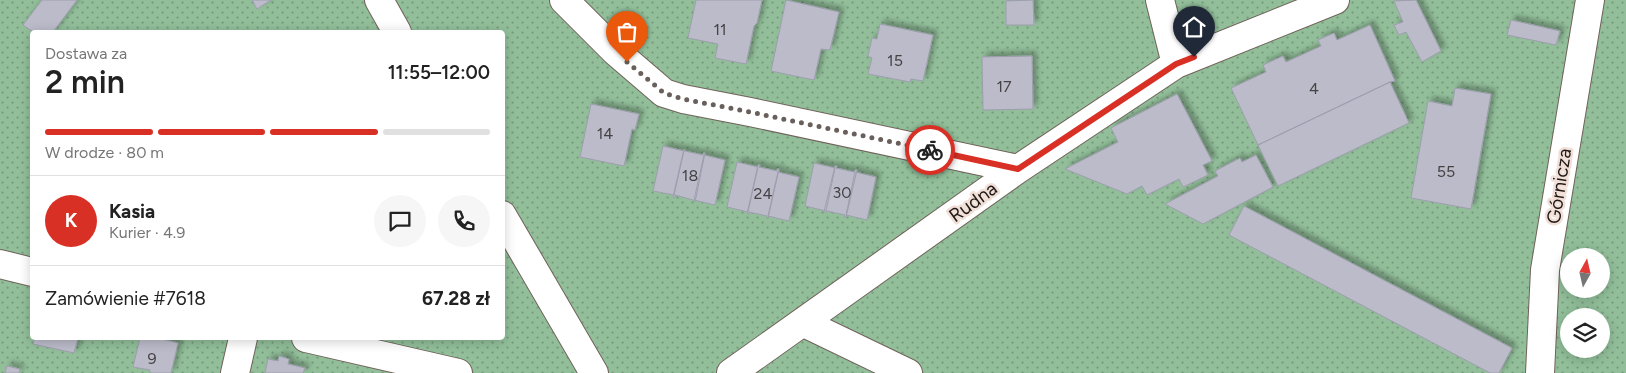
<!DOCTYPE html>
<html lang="pl">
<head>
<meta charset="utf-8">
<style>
  :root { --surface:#fff; --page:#f6f6f6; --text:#222; --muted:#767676; --line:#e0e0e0; --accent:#d93025 }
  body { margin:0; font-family:Figtree,sans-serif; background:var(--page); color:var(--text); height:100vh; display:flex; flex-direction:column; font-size:19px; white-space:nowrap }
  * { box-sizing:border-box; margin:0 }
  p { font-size:16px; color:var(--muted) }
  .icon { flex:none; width:28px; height:28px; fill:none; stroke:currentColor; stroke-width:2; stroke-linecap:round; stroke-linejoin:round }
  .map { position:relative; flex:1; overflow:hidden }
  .panel { position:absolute; left:30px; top:30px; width:475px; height:310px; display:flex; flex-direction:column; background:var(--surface); border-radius:5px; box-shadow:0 2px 12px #0003 }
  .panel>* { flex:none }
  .needle { width:32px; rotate:8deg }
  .controls { position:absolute; left:1560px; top:248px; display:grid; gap:10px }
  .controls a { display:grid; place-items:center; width:50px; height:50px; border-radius:50%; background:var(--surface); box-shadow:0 2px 12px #0003; font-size:25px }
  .pin { position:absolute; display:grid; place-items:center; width:42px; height:42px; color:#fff; margin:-51px -21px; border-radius:50% 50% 50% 0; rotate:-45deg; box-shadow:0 0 5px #0007 }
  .pin .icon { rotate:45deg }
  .courier { position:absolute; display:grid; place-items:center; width:50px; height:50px; margin:-25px; border:4px solid #d93025; border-radius:50%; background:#fff; color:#222; box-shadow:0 1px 6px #0007 }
  .headline em { font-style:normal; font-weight:600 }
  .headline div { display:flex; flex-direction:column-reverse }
  .headline { display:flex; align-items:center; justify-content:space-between; height:85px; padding:0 15px }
  h1 { font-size:32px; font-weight:600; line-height:38px }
  .bar { display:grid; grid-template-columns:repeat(4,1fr); gap:8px 5px; align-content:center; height:60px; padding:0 15px }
  .bar i { height:6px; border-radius:4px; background:var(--line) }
  .bar .active { background:var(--accent) }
  .bar p { grid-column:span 4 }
  .line { display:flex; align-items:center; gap:12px; padding:0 15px; border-top:1px solid var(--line) }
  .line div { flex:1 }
  .round { display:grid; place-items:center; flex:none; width:52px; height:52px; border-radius:26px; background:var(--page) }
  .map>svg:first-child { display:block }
  .park { fill:url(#park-dots); fill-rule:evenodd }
  .building { fill:#bbbbca; stroke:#9e9eae; filter:url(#shadow) }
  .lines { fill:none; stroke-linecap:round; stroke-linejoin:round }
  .minor-casing { stroke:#70625a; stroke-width:30 }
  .minor { stroke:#fff; stroke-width:28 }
  .done { stroke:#695f5b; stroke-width:5; stroke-dasharray:0 9 }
  .route { stroke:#d93025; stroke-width:6 }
  .labels { text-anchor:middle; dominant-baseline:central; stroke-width:5; stroke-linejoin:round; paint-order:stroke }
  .number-label { font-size:16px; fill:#474244 }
  .street-label { font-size:19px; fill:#201917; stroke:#f1e0d8 }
</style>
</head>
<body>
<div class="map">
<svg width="1626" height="373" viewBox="0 0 1626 373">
  <defs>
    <pattern id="park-dots" width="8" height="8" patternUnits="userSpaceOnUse" patternTransform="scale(1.25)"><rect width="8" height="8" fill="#92bf9a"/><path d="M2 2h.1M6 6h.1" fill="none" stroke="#779a7d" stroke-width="1.8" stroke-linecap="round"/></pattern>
    <filter id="shadow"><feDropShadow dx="4.5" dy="-4.5" stdDeviation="2.5" flood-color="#0004"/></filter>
  </defs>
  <rect width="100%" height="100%" fill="#f1e0d8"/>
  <path class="park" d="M0,0H1626V373H0ZM32,32H502V338H32ZM1569,256H1601V289H1569ZM1569,316H1601V349H1569Z"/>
  <path class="building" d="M42,0H77L53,32H33L23,25Z
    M252,0H271L257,9Z
    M696,0H762L757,23L754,26L746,64L715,58L718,44L688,38Z
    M786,0L839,12L830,50L821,49L814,80L771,71Z
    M1033,0L1034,25H1006V1Z
    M1416,0L1441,51L1422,62L1406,32L1399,35L1394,25L1403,22L1394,1Z
    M1511,20L1560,31L1556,45L1507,35Z
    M880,24L933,35L923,81L911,79L910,82L868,74L872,58L868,56L872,38L877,39Z
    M1370,25L1395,81L1390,82L1258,145L1231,88L1266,72L1263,65L1283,56L1286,62L1321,46L1318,40L1334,33L1337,40Z
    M1032,56L1033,109L983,110L982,57Z
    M1390,82L1409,123L1278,186L1258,145Z
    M1455,88L1491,94L1471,209L1411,198L1428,101L1452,106Z
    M1177,94L1212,161L1203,165L1208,175L1183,187L1179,179L1147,195L1142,186L1127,194L1065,169L1118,142L1111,128Z
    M591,104L639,114L635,130L632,129L624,166L580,157Z
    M663,146L684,151L674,195L653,191Z
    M684,149L685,151L703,155V153H705L695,202L693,200L675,195V198L673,197Z
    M704,155L725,160L715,205L694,200Z
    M1256,155L1273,187L1203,224L1165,204L1218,176L1215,171L1240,158L1242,162Z
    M737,162L758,167L748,212L727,207Z
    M814,163L835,168L826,211L805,206Z
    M758,165H760L759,167L777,171V169H779L768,218H767V216L749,212V214H747Z
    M835,166H837L836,168L854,172L855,170H857L846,217H844L845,215L827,211L826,213L824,212Z
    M778,172L799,177L789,221L768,216Z
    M855,172L876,177L867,220L846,215Z
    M1244,206L1512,348L1499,373H1490L1229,235Z
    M35,338H78L74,353L33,344Z
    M140,338H163L162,339L178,343L171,373H150V370L133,367Z
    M279,356L289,359L288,364L305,368L303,373H265L268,359L278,361Z
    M7,366L20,369L19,373H5Z"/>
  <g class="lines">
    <g class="minor-casing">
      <path id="minor" d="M379,0L397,32
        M564,0L615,51L664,93L683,99L750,112L1018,169
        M1160,0L1176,64
        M502,215L594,373
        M0,264L32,272
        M804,323L908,373
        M306,338L458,373
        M235,373L243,338
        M731,373L1018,169L1176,64L1335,0
        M1540,373L1545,270L1590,0"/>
    </g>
    <use href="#minor" class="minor"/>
  </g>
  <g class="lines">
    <path class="done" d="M627,62L664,93L683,99L750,112L930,150"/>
    <path class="route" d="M930,150L1018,169L1176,64L1194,57"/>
  </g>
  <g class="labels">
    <g class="number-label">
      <text x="720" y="29">11</text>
      <text x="895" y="60">15</text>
      <text x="1004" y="86">17</text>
      <text x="1314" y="88">4</text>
      <text x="605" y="133">14</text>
      <text x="1446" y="171">55</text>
      <text x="690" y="175">18</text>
      <text x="842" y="192">30</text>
      <text x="763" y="193">24</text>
      <text x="152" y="358">9</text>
    </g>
    <g class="street-label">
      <text transform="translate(1559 186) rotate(-81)">Górnicza</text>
      <text transform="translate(973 202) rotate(-36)">Rudna</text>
    </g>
  </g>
</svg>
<div class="controls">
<a><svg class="needle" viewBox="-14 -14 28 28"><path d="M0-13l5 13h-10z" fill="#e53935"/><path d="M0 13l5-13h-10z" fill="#767676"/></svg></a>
<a><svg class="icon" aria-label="layers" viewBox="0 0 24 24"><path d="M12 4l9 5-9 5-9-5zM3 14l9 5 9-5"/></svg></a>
</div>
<div class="pin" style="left:627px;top:62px;background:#ea580c"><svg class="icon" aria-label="bag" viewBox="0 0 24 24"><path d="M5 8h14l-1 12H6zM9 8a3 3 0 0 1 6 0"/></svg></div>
<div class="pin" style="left:1194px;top:57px;background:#1f2937"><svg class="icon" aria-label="home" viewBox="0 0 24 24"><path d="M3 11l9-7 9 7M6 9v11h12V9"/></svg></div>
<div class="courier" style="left:930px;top:150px"><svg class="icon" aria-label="bike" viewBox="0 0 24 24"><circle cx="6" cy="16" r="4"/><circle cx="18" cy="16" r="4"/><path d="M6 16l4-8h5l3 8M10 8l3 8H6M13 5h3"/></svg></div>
<section class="panel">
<div class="headline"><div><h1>2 min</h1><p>Dostawa za</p></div><em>11:55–12:00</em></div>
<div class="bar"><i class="active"></i><i class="active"></i><i class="active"></i><i></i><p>W drodze · 80 m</p></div>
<div class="line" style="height:90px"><b class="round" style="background:var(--accent);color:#fff">K</b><div><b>Kasia</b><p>Kurier · 4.9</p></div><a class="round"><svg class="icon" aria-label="chat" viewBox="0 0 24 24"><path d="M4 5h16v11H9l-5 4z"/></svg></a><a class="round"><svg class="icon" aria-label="phone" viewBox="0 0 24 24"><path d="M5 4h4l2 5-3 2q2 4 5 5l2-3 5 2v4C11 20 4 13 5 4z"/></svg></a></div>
<div class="line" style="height:65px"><div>Zamówienie #7618</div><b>67.28 zł</b></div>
</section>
</div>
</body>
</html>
